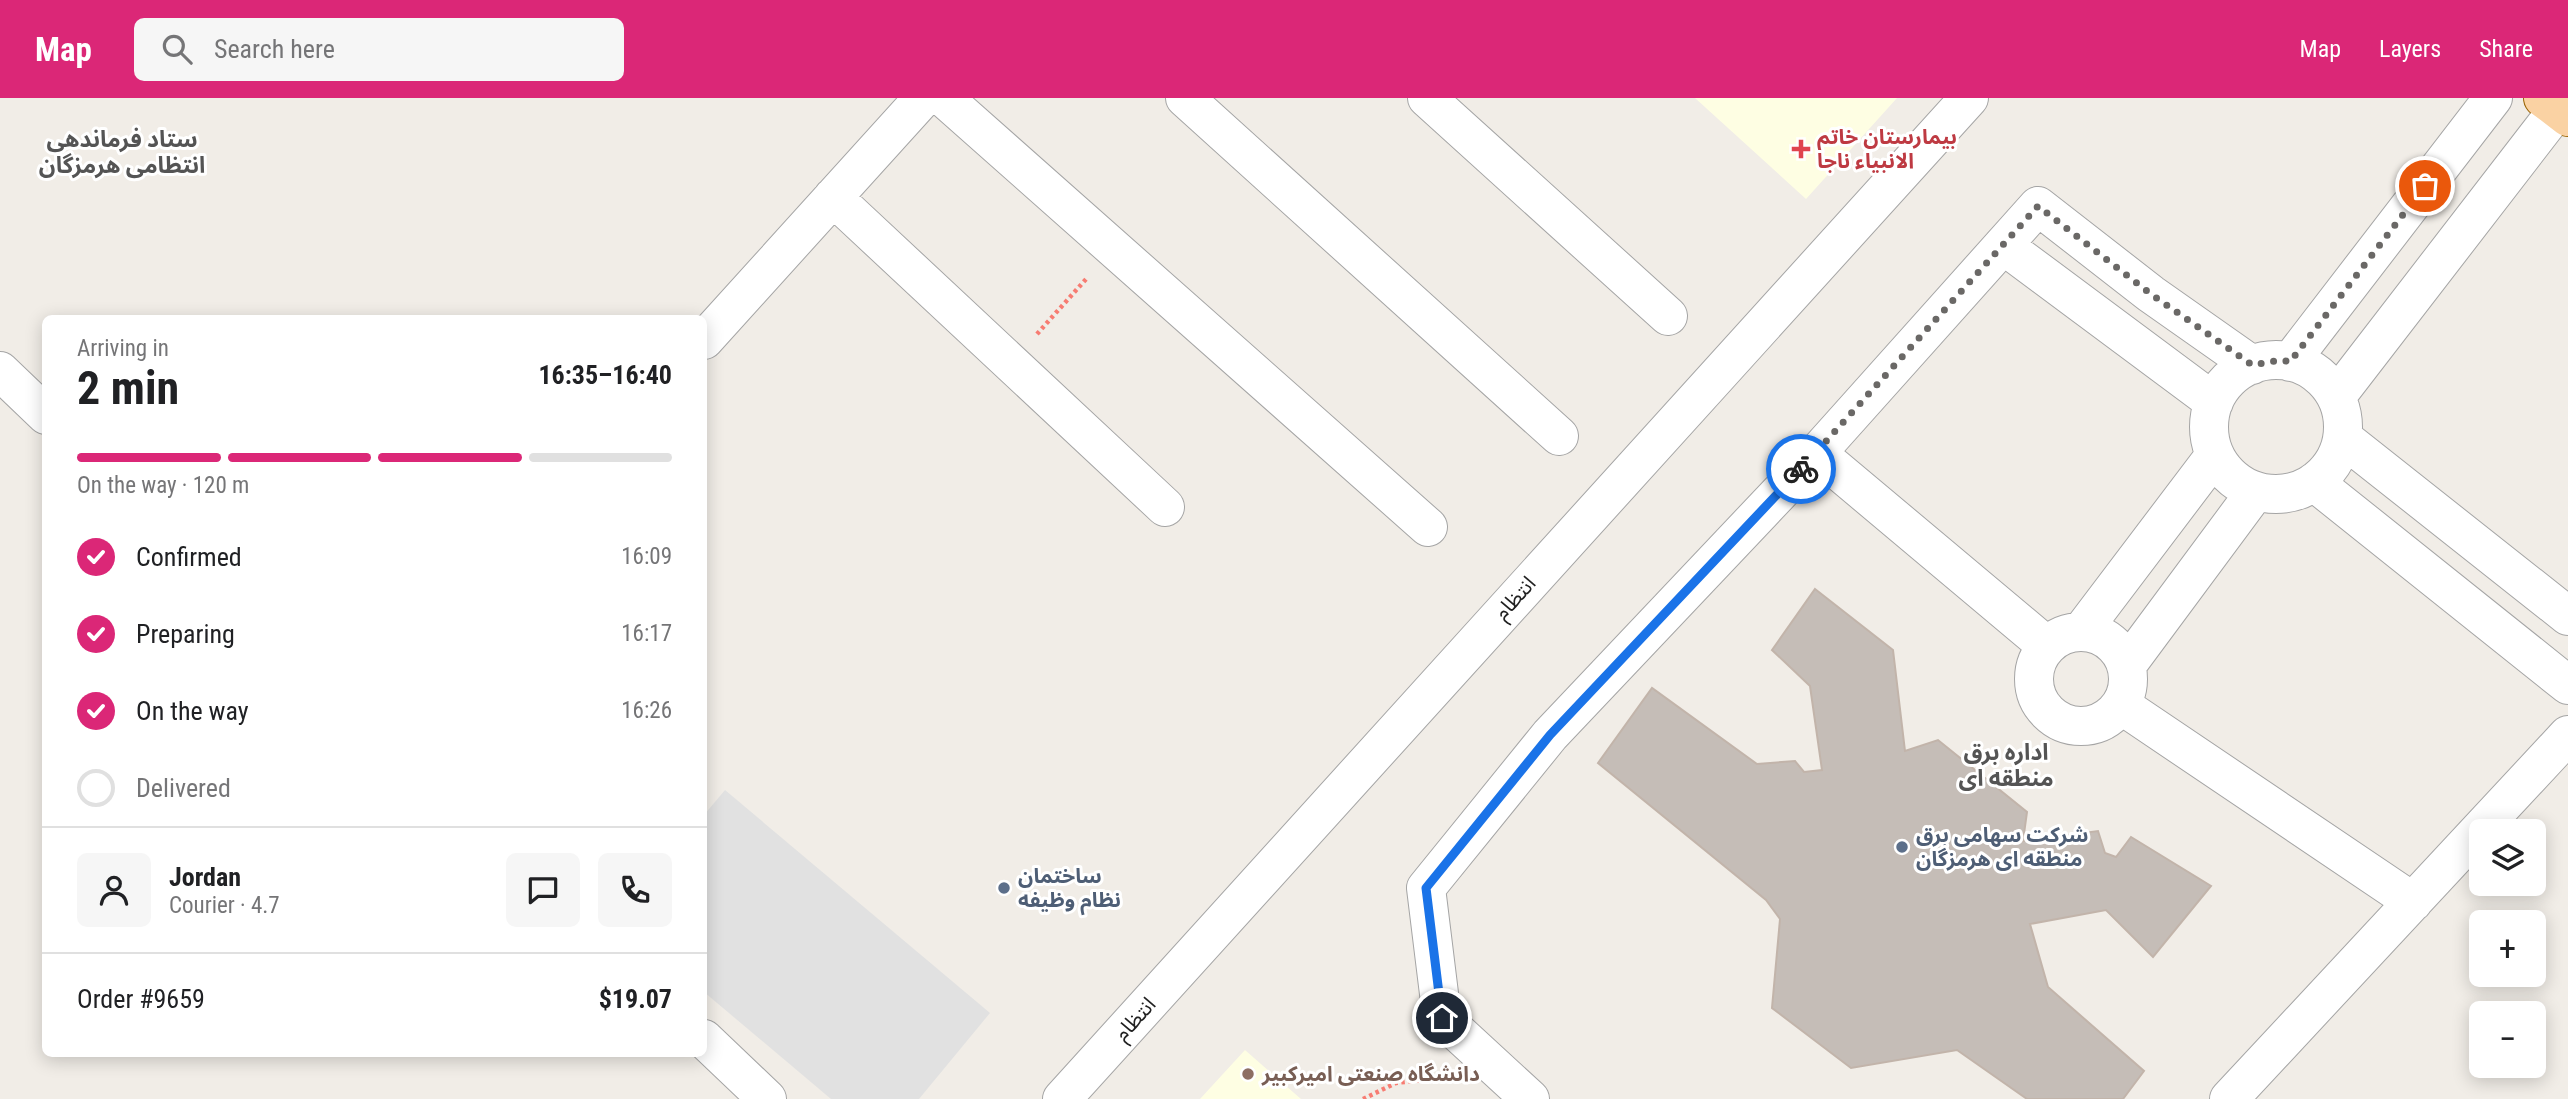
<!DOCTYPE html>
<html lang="en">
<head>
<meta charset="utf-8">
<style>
  :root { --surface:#fff; --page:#f6f6f6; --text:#202124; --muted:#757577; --line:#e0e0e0; --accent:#db2777 }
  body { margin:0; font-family:"Roboto Condensed","Noto Sans Arabic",sans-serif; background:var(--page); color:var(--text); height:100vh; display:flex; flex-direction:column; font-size:26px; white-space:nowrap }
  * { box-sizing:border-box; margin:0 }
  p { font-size:23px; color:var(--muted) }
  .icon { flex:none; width:38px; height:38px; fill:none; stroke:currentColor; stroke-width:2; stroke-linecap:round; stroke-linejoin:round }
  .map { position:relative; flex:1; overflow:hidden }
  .drawer { position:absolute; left:42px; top:217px; width:665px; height:742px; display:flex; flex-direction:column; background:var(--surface); border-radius:10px; box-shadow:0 4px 18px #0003 }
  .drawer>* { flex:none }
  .tools { position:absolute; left:2469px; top:721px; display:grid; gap:14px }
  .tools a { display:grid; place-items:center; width:77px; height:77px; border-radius:10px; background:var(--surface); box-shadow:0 4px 18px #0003; font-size:35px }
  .pin { position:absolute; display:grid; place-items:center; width:60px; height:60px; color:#fff; margin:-30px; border:4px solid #fff; border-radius:50%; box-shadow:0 2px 7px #0007 }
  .courier { position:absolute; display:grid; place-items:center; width:70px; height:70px; margin:-35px; border:5px solid #1a73e8; border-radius:50%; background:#fff; color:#222; box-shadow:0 2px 9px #0007 }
  .overview em { font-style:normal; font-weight:700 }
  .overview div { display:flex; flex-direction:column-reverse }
  .overview { display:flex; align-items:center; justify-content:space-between; height:119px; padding:0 35px }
  h1 { font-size:46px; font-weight:700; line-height:52px }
  .bar { display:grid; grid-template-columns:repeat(4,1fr); gap:10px 7px; align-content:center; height:84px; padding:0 35px }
  .bar i { height:9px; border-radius:5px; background:var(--line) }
  .bar .active { background:var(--accent) }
  .bar p { grid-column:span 4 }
  .line { display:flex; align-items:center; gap:18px; padding:0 35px; border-top:2px solid var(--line) }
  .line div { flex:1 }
  .round { display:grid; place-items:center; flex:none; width:74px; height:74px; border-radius:10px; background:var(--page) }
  ol { padding:0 35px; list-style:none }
  li { display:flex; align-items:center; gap:21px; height:77px }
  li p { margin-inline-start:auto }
  li .icon { padding:7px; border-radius:50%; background:var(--accent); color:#fff; stroke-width:4 }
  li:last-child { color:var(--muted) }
  li i { width:38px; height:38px; border:4px solid var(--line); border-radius:50% }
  header { display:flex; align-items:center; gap:42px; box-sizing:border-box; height:98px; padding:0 35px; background:var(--accent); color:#fff }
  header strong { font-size:33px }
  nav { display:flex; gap:38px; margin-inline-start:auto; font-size:24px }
  .search { width:490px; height:63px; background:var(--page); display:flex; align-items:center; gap:18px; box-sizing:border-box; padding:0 24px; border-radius:10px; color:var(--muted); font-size:26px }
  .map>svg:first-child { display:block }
  .education { fill:#fefee3 }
  .parking { fill:#e1e1e1 }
  .building { fill:#c5bdb7; stroke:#c2b4aa; stroke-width:2 }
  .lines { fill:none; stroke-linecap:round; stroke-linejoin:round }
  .minor-casing { stroke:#a5a5a5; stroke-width:40 }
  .major-casing { stroke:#9a6403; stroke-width:40 }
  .path { stroke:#f77c72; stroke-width:4.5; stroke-dasharray:3.5 3.5; stroke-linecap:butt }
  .minor { stroke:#fff; stroke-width:38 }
  .major { stroke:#fad2a3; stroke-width:38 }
  .done { stroke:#6a6866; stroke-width:7; stroke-dasharray:0 12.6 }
  .route { stroke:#1a73e8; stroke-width:9 }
  .health-dot { fill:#e0444e; stroke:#fff; stroke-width:2.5 }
  .service-dot { fill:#5c6f8a; stroke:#fff; stroke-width:2.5 }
  .education-dot { fill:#8d6e63; stroke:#fff; stroke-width:2.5 }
  .labels { text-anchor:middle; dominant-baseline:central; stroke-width:6; stroke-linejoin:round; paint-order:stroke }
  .health-label { font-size:21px; font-weight:bold; fill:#be3a42; stroke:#fff; text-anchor:start }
  .street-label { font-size:21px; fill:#212121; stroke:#fff }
  .service-label { font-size:21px; font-weight:bold; fill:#4e5e75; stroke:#fff; text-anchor:start }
  .education-label { font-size:21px; font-weight:bold; fill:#785e54; stroke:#fff; text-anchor:start }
  .neighbourhood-label { font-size:23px; font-weight:bold; fill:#545454; stroke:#fff }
</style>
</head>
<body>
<header>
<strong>Map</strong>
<div class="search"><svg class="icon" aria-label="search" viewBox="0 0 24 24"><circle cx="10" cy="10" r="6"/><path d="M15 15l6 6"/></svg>Search here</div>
<nav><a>Map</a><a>Layers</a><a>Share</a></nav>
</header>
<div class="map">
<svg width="2568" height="1001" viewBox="0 0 2568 1001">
  <rect width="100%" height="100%" fill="#f1ede7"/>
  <path class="education" d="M1695,0H1897L1806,101Z
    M1245,952L1301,1001H1200Z"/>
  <path class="parking" d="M725,692L990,915L919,1001H831L704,894V717Z"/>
  <path class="building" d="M1815,491L1893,552L1905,653L1938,642L2027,714L2023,743L2098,733L2105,755L2116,759L2131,739L2211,788L2153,859L2106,812L2030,826L2048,889L2144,973L2123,1001H2027L1957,952L1851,970L1772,910L1780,821L1766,802L1598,665L1652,590L1757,666L1795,663L1804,674L1822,672L1810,588L1772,552Z"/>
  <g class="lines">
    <g class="minor-casing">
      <path id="minor" d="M944,0L1428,429
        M1185,0L1559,338
        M1427,0L1668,218
        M833,99L1165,409
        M2003,147L2214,304
        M704,242L923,0
        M2209 329a67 67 0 1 1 134 0a67 67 0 1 1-134 0Z
        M2290,264L2493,0
        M0,273L46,317
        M2336,299L2558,11
        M2343,340L2568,518
        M1817,355L2047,548
        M2314,384L2568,587
        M2081,534L2215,357
        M2034 581a47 47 0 1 1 94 0a47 47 0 1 1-94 0Z
        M2127,567L2256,393
        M2121,607L2413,804
        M704,941L767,1001
        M1062,1001L1969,0
        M1530,1001L1442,920L1426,790L1550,637L1817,355L2038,108L2151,196L2252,267
        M2229,1001L2568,637"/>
    </g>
    <g class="major-casing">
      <path id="major" d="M2543,0L2568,19"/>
    </g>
    <path class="path" d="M1037,236L1087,180
      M1363,1001L1396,985L1436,980L1443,973"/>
    <use href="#minor" class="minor"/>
    <use href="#major" class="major"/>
  </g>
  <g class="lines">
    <path class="done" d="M1801,371L2038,108L2151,196L2252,267L2281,262L2290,264L2425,88"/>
    <path class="route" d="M1442,920L1426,790L1550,637L1801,371"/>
  </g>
  <path class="health-dot" d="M1797.5 40.5h7v7h7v7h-7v7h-7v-7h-7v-7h7z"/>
  <g class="service-dot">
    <circle cx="1902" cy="749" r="7"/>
    <circle cx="1004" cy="790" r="7"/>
  </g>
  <circle class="education-dot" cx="1248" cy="976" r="7"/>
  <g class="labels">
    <g class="health-label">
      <text x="1817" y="39">بیمارستان خاتم<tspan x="1817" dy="24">الانبیاء ناجا</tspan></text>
    </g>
    <g class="street-label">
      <text transform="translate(1515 500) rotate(-48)">انتظام</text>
      <text transform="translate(1135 921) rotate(-48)">انتظام</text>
    </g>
    <g class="service-label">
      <text x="1916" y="737">شرکت سهامی برق<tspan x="1916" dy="24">منطقه ای هرمزگان</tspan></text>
      <text x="1018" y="778">ساختمان<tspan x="1018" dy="24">نظام وظیفه</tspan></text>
    </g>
    <g class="education-label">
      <text x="1262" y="976">دانشگاه صنعتی امیرکبیر</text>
    </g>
    <g class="neighbourhood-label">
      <text x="122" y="41">ستاد فرماندهی<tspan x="122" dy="26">انتظامی هرمزگان</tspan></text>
      <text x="2006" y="654">اداره برق<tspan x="2006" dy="26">منطقه ای</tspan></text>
    </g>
  </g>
</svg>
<div class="tools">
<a><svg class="icon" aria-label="layers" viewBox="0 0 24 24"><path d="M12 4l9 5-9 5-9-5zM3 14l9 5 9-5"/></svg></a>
<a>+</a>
<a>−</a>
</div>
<div class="pin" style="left:2425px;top:88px;background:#ea580c"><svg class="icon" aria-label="bag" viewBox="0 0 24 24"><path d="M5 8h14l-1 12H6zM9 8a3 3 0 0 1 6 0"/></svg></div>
<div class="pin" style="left:1442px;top:920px;background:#1f2937"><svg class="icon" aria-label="home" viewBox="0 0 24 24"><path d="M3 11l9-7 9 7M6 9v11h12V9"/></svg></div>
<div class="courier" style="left:1801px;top:371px"><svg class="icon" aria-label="bike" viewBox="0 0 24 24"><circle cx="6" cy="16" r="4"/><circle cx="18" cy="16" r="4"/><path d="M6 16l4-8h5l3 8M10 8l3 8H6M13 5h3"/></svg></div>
<section class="drawer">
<div class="overview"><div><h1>2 min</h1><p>Arriving in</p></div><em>16:35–16:40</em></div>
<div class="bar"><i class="active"></i><i class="active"></i><i class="active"></i><i></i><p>On the way · 120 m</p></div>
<ol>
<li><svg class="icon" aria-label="check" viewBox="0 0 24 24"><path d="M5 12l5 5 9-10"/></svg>Confirmed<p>16:09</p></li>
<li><svg class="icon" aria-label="check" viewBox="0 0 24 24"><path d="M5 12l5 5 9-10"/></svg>Preparing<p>16:17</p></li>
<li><svg class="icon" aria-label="check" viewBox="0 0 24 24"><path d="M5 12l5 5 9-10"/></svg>On the way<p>16:26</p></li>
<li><i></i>Delivered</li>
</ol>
<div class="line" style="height:126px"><a class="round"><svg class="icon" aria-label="person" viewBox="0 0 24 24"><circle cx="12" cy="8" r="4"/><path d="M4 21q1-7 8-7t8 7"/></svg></a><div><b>Jordan</b><p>Courier · 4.7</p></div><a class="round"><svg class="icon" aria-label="chat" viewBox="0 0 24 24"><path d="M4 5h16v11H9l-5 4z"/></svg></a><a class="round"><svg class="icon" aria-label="phone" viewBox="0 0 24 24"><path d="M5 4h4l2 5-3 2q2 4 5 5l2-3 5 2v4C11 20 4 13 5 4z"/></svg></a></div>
<div class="line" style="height:91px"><div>Order #9659</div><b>$19.07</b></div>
</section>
</div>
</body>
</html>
